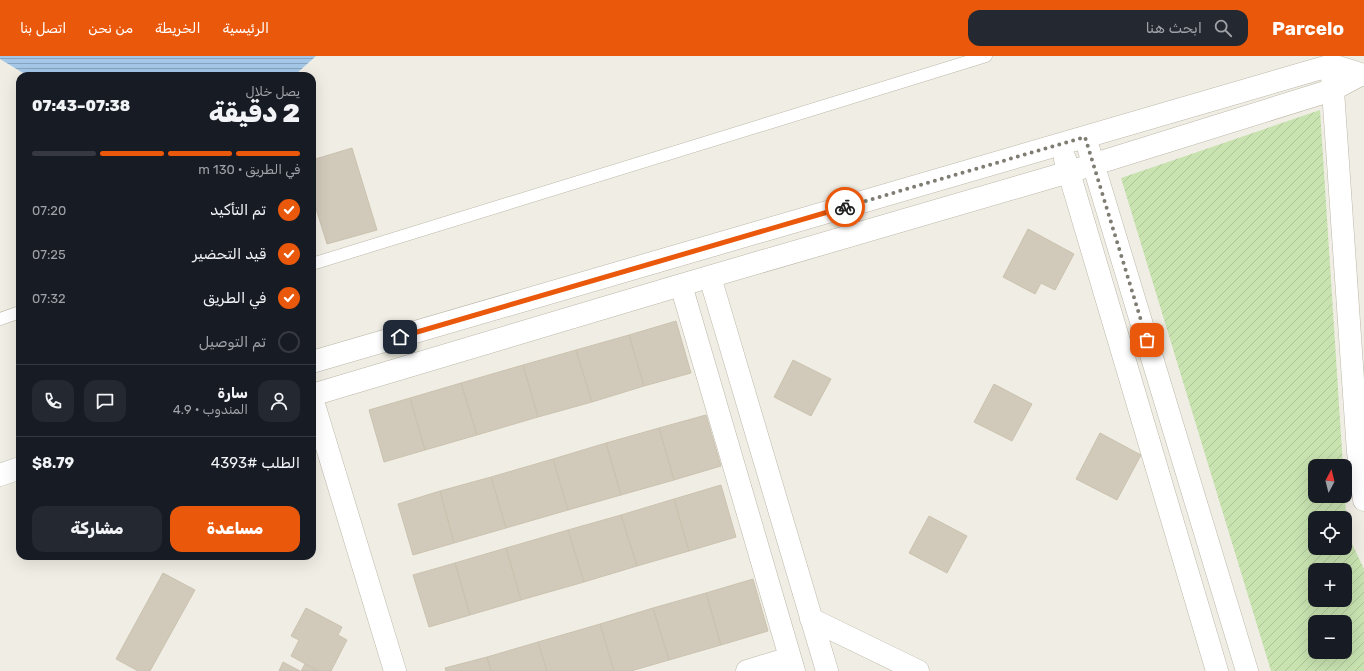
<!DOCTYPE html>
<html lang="ar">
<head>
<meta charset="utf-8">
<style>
  :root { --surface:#171b24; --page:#242831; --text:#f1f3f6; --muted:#9ea1a6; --line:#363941; --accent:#ea580c }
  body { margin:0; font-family:Rubik,"Noto Naskh Arabic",sans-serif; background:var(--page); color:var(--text); direction:rtl; height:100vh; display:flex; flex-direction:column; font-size:15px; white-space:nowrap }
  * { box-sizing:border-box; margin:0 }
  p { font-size:13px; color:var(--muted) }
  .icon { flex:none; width:22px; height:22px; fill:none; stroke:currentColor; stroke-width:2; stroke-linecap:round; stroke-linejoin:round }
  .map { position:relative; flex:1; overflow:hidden; direction:ltr }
  .details { position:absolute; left:16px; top:16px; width:300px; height:488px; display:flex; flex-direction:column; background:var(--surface); border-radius:12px; box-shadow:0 4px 16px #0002; direction:rtl }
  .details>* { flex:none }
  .needle { width:26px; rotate:7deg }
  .buttons { position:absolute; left:1308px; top:403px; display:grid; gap:8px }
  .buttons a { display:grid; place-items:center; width:44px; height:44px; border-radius:8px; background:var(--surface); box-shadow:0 4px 16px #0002; font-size:20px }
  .pin { position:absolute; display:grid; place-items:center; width:34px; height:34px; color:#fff; margin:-17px; border-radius:8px; box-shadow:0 2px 6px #0006 }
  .courier { position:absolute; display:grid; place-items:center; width:40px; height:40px; margin:-20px; border:3px solid #ea580c; border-radius:50%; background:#fff; color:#222; box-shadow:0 1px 5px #0007 }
  .overview em { font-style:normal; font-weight:800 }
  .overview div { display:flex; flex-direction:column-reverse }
  .overview { display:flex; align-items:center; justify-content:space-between; height:68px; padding:0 16px }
  h1 { font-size:26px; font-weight:800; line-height:30px }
  .bar { display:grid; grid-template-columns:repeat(4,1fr); gap:6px 4px; align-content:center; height:48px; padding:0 16px }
  .bar i { height:5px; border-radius:3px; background:var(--line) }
  .bar .active { background:var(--accent) }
  .bar p { grid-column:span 4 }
  .line { display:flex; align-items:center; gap:10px; padding:0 16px; border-top:1px solid var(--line) }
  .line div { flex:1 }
  .round { display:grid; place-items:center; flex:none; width:42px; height:42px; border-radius:12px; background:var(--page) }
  ol { padding:0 16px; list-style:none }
  li { display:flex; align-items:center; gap:12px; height:44px }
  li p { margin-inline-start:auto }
  li .icon { padding:4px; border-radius:50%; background:var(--accent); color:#fff; stroke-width:4 }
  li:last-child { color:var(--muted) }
  li i { width:22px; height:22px; border:2px solid var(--line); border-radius:50% }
  .primary-button { display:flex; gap:8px; margin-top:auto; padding:8px 16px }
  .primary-button a { flex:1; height:46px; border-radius:12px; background:var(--accent); color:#fff; font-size:16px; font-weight:800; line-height:46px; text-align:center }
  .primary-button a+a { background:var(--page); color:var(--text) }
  header { display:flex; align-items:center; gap:24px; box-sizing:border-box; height:56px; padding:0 20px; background:var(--accent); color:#fff }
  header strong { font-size:19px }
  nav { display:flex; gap:22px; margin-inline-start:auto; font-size:14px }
  .search { width:280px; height:36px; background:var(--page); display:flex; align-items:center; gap:10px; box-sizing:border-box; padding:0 14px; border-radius:12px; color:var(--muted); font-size:15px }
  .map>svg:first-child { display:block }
  .garden { fill:url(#garden-furrows); fill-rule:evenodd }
  .water { fill:url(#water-rules) }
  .building { fill:#d1cabb; stroke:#cbc2af }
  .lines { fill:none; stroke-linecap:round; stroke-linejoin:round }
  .service-casing { stroke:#bbb6a8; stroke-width:13 }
  .minor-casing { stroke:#bbb6a8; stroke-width:23 }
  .service { stroke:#fff; stroke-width:12 }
  .minor { stroke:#fff; stroke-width:22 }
  .done { stroke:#7f7c72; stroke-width:4; stroke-dasharray:0 7.2 }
  .route { stroke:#ea580c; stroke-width:5 }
</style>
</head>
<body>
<header>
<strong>Parcelo</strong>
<div class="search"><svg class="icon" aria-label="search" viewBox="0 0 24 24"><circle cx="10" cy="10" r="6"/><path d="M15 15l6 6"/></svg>ابحث هنا</div>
<nav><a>الرئيسية</a><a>الخريطة</a><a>من نحن</a><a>اتصل بنا</a></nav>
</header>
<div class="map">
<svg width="1364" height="615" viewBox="0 0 1364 615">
  <defs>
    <pattern id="garden-furrows" width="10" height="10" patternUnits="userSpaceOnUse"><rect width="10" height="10" fill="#c8e2b0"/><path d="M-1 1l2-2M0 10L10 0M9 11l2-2" fill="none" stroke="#adc398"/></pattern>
    <pattern id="water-rules" width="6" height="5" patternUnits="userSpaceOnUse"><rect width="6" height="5" fill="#a5c8e9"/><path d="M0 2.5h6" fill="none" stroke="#88a4be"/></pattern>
  </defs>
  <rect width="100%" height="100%" fill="#f0eee4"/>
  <path class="garden" d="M1320,54L1343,410H1315V440H1345L1347,477L1364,513V615H1271L1121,122ZM1315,462H1345V492H1315ZM1315,514H1345V544H1315ZM1315,566H1345V596H1315Z"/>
  <path class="water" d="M0,0H316L296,18L285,20H28L0,3Z"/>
  <path class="building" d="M352,92L377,174L327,188L312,140V104Z
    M1028,173L1074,198L1055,234L1041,227L1035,238L1003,221Z
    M676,265L691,317L644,330L629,279Z
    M629,279L644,330L592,346L576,294Z
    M576,294L592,346L538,361L523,309Z
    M793,304L831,323L811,360L774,341Z
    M523,309L538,361L477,379L461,327Z
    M461,327L477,379L425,394L410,342Z
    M994,328L1032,348L1012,385L974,366Z
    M410,342L425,394L384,406L369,354Z
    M706,359L721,410L674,424L659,372Z
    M659,372L674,424L621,439L606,387Z
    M1100,377L1141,399L1117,444L1076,423Z
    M606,387L621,439L568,454L553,403Z
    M553,403L568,454L506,472L491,421Z
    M491,421L506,472L454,487L440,435Z
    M721,429L736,481L689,495L674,443Z
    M440,435L454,487L413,499L398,448Z
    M674,443L689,495L637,510L621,459Z
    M621,459L637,510L584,526L568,474Z
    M929,460L967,480L947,517L909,497Z
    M568,474L584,526L521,544L506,492Z
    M506,492L521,544L470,559L455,507Z
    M455,507L470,559L429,571L413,519Z
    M163,517L195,534L150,615H138L116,603Z
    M753,523L768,575L721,589L706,537Z
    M706,537L721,589L669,604L653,552Z
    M306,552L342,571L338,579L347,584L331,615H318L291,600L299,584L291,580Z
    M653,552L669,604L631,615H614L600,568Z
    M600,568L614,615H547L538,586Z
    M538,586L547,615H491L487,601Z
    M487,601L491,615H446L445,612Z
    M283,606L300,615H279Z
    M305,608L318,615H301Z"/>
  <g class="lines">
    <g class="service-casing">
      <path id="service" d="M312,208L986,0
        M0,263L20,256"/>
    </g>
    <g class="minor-casing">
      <path id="minor" d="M1332,20L1358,396L1364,444
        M1089,94L1247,615
        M1065,103L1217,615
        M710,221L827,615
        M681,229L794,615
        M312,306L1332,9L1364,19
        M312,339L681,229L1069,116L1332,34L1360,19
        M312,342L395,615
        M0,419L20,412
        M811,563L918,615
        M747,615L790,602"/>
    </g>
    <use href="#service" class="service"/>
    <use href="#minor" class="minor"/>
  </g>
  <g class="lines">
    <path class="done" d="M845,151L1085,81L1147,284"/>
    <path class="route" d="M400,281L845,151"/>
  </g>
</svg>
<div class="buttons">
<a><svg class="needle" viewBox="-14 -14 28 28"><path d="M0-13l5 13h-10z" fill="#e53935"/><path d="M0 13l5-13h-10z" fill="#9ea1a6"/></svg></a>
<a><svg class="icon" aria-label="locate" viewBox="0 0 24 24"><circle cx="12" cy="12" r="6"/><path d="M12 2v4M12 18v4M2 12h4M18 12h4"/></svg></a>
<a>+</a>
<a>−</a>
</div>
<div class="pin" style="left:1147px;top:284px;background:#ea580c"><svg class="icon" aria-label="bag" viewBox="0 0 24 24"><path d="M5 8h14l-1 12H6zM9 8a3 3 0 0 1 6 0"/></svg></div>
<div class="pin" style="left:400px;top:281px;background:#1f2937"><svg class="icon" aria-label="home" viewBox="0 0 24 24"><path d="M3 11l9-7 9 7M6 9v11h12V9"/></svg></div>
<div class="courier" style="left:845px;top:151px"><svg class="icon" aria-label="bike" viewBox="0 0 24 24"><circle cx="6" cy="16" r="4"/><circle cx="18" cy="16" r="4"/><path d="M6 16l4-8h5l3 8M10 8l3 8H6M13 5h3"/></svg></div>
<section class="details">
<div class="overview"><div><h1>2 دقيقة</h1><p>يصل خلال</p></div><em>07:38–07:43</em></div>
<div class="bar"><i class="active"></i><i class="active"></i><i class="active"></i><i></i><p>في الطريق · 130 m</p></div>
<ol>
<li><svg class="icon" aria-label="check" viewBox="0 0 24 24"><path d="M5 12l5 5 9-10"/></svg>تم التأكيد<p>07:20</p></li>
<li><svg class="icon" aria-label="check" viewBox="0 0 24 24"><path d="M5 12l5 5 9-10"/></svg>قيد التحضير<p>07:25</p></li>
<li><svg class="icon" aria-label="check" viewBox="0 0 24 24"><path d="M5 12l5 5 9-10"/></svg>في الطريق<p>07:32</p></li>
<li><i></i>تم التوصيل</li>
</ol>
<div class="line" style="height:72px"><a class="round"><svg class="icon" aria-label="person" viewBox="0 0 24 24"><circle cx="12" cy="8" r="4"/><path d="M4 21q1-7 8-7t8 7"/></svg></a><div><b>سارة</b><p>المندوب · 4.9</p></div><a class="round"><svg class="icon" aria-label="chat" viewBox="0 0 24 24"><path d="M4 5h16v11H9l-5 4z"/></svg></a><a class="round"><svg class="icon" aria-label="phone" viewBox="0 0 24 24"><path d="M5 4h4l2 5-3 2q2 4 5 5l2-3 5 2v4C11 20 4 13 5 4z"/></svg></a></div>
<div class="line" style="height:52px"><div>الطلب #4393</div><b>$8.79</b></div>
<div class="primary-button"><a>مساعدة</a><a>مشاركة</a></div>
</section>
</div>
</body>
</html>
